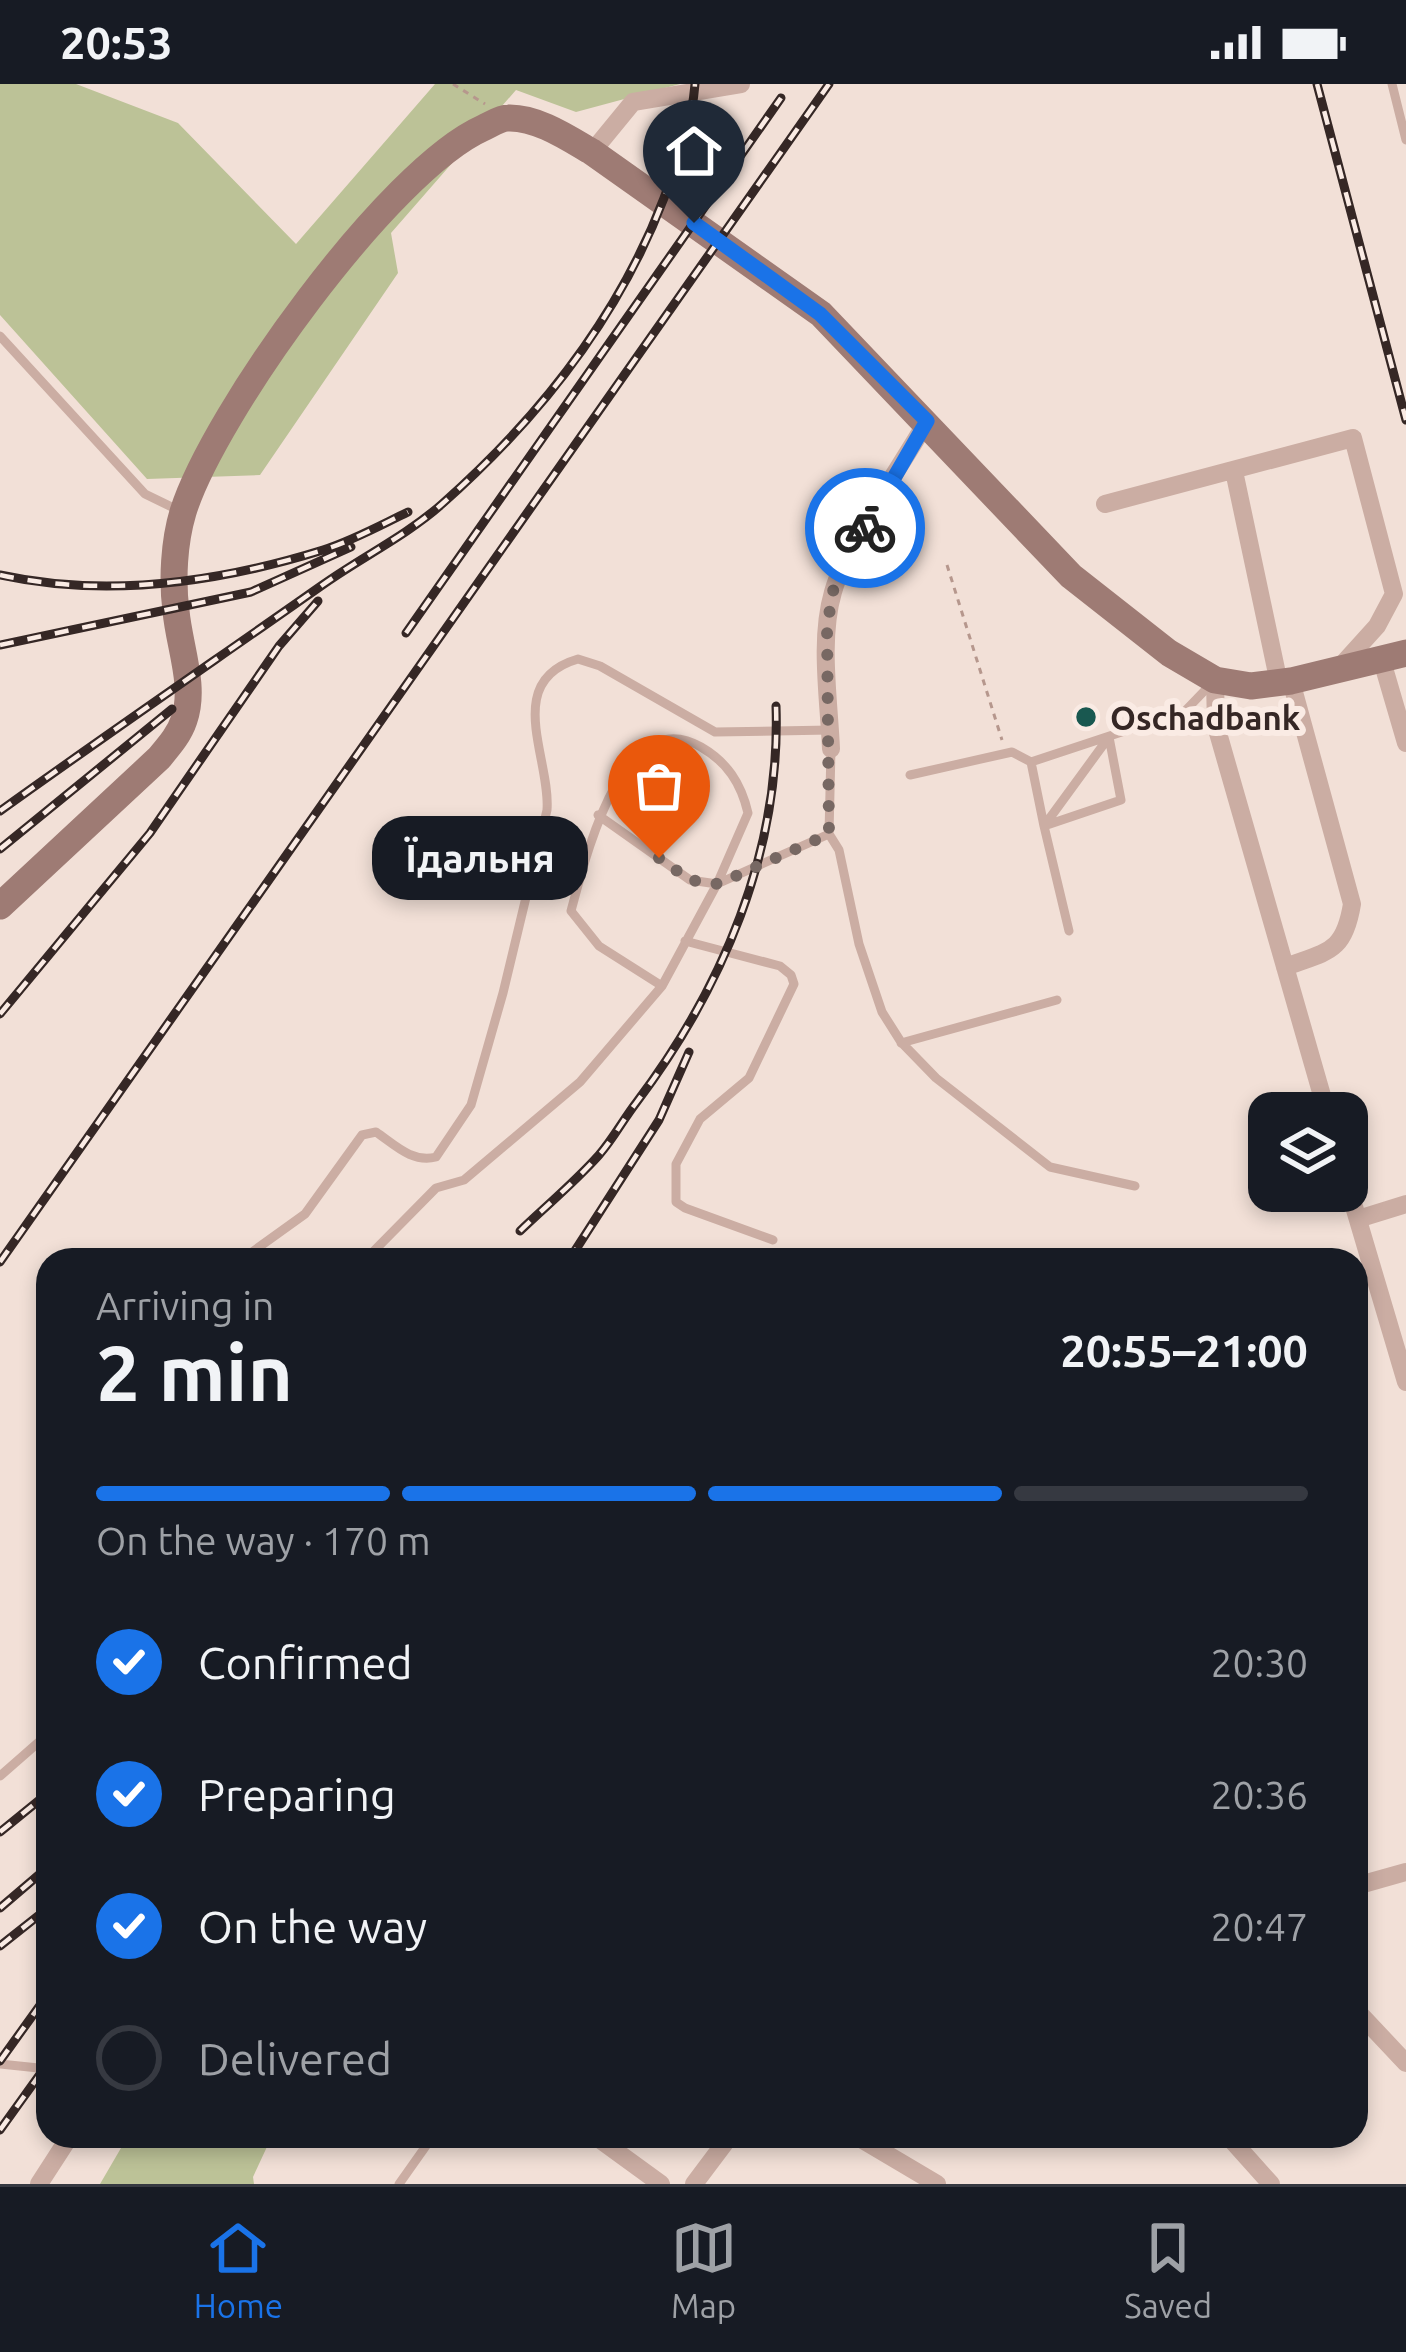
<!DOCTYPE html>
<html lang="en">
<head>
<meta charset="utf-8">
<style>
  :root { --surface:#171b24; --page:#20242c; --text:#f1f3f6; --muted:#9ea1a6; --line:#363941; --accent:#1a73e8 }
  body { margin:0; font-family:Ubuntu,sans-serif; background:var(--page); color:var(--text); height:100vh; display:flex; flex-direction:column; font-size:45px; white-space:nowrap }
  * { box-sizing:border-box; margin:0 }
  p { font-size:39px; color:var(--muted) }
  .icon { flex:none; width:66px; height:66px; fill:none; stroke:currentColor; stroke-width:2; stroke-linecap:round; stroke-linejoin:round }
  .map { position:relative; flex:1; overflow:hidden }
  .sheet { position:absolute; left:36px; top:1164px; width:1332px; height:900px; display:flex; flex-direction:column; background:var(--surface); border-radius:36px; box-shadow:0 6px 18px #0003 }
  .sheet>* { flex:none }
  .tools { position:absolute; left:1248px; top:1008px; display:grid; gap:24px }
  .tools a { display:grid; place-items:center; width:120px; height:120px; border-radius:24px; background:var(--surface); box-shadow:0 6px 18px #0003; font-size:60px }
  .pin { position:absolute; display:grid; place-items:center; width:102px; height:102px; color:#fff; margin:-123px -51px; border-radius:50% 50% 50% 0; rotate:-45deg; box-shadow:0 0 12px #0007 }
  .pin .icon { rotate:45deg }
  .courier { position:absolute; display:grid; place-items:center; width:120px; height:120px; margin:-60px; border:9px solid #1a73e8; border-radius:50%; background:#fff; color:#222; box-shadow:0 3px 15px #0007 }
  .bubble { position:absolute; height:84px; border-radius:36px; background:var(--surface); box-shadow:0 6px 18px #0003; font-size:39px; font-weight:600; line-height:84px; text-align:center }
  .headline em { font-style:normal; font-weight:600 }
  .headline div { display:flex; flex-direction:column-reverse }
  .headline { display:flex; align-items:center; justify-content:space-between; height:204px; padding:0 60px }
  h1 { font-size:78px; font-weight:600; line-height:90px }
  .bar { display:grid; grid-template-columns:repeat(4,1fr); gap:18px 12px; align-content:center; height:144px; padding:0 60px }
  .bar i { height:15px; border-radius:9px; background:var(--line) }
  .bar .current { background:var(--accent) }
  .bar p { grid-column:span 4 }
  ol { padding:0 60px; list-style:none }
  li { display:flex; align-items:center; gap:36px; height:132px }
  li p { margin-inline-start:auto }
  li .icon { padding:12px; border-radius:50%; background:var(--accent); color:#fff; stroke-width:4 }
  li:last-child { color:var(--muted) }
  li i { width:66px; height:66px; border:6px solid var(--line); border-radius:50% }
  .status { display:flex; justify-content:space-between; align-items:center; height:84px; padding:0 60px; background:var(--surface); direction:ltr }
  .status svg { height:33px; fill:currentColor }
  .dock { display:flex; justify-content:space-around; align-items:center; height:168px; border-top:3px solid var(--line); background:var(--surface); font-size:33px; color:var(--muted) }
  .dock a { display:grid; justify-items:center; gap:6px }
  .dock .current { color:var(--accent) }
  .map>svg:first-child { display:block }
  .green { fill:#bcc297 }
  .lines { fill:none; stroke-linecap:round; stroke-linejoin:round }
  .path { stroke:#b6978d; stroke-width:3; stroke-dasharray:6 6; stroke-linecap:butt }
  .lane { stroke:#cbada3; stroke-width:9 }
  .street { stroke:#cbada3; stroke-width:18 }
  .secondary { stroke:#9e7b74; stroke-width:27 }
  .rail-casing { stroke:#352725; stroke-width:9 }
  .rail { stroke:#faebe4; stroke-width:4.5; stroke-dasharray:14; stroke-linecap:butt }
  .done { stroke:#776863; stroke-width:12; stroke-dasharray:0 21.6 }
  .route { stroke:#1a73e8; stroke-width:15 }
  .poi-dot { fill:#195850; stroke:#faebe4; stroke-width:4.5 }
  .labels { text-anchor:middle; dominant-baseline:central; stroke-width:12; stroke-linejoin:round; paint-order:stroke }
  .poi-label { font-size:33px; font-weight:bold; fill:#352725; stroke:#faebe4; text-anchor:start }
</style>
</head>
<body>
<div class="status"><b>20:53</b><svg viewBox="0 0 49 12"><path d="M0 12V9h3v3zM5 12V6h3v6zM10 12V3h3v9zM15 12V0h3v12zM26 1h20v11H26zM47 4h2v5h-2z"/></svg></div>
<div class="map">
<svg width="1406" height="2100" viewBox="0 0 1406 2100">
  <rect width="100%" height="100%" fill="#f2e0d7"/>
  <path class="green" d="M0,0H76L178,39L296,160L435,0H680L576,28L516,6L391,149L398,189L260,391L147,395L0,231Z
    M128,2052H272L253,2093L254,2100H100Z"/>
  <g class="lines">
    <path class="path" d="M453,0L485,20
      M947,481L1002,656"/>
    <path class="lane" d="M1392,0L1406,56
      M0,252L145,410L178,426
      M831,665L829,750L839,766L859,860L882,928L901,958L936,994L1050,1083L1135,1102
      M1031,678L1044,742L1121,716L1109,653
      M910,691L1012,668L1031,678L1185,627L1211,600
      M598,731L690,796L717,800L829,750
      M1069,847L1044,742L1109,653
      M685,857L780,882L791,891L794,900L749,994L700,1035L676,1080V1118L685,1124L773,1156
      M901,959L1057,916
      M241,1176L305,1130L362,1051L376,1048C395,1061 412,1079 436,1073L471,1021L503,909L547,726C551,675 502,597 578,575L600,582L715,648L830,646
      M365,1176L436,1104L464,1096L580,998L662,902L717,800L748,729C741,699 727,678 701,663C622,617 585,776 571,827L599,862L662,902
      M0,1692L48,1650
      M0,1980L48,1985
      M399,2100L433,2052"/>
    <path class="street" d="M592,68L633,18L741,0
      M1234,387L1279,599
      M1105,420L1353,354L1394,510L1377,542L1339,584
      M1382,577L1406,659
      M1215,596L1216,642L1327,1029
      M831,665C829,616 819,556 833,508C847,458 900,384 927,337
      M1285,883C1328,867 1344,869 1352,820L1291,597
      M1347,1099L1406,1298
      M1358,1135L1406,1120
      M1356,1802L1406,1788
      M1356,1926L1406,1979
      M595,2052L661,2100
      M856,2052L937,2100
      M1228,2052L1271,2100
      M39,2100L70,2052
      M694,2100L730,2052"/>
    <path class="secondary" d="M0,822L159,674C169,662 179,651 184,636C196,602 179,562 176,527C172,496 174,458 183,428C214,329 389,86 483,44C490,41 500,34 508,34C537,33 568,54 592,68L821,230L1071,492L1169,569L1215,596L1251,602L1291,597L1406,569"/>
    <g class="rail-casing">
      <path id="rail" d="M1317,0L1406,336
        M0,491C106,514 220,498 323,466C352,457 381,441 408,428
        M406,549L781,14
        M0,561L251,508L351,463
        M0,727C106,651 214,577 321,502C360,474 406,452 442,420C538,335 618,235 664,114C678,77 692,40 695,0
        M0,765L172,625
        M0,930L150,749L279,562L318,517
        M520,1147C546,1122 575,1098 599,1071C613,1055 623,1036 636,1019C722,905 781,768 776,622
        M569,1176L659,1036L689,968
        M0,1178L829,0
        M0,1748L48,1709
        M0,1824L48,1783
        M0,1862L48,1824
        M0,1977L48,1910
        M0,2046L48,1979"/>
    </g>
    <use href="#rail" class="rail"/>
  </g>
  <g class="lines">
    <path class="done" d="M659,774L690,796L718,800L829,750L827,543L833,507L865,444"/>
    <path class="route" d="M694,139L820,230L927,337L865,444"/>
  </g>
  <circle class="poi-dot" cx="1086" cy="633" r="12"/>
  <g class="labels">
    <g class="poi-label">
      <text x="1110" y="633">Oschadbank</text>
    </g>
  </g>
</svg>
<div class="tools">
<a><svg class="icon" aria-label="layers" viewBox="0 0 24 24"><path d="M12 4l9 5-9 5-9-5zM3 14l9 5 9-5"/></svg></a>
</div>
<div class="pin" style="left:659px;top:774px;background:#ea580c"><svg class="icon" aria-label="bag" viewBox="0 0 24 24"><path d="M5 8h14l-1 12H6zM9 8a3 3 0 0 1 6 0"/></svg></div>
<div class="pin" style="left:694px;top:139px;background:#1f2937"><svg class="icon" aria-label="home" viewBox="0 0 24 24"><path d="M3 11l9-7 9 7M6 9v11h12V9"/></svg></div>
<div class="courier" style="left:865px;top:444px"><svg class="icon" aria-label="bike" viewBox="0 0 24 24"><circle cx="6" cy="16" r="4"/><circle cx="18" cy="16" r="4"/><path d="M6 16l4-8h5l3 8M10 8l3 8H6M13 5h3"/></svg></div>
<div class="bubble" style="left:372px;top:732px;width:216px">Їдальня</div>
<section class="sheet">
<div class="headline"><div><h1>2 min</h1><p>Arriving in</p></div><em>20:55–21:00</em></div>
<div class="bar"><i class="current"></i><i class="current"></i><i class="current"></i><i></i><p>On the way · 170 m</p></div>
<ol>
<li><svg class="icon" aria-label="check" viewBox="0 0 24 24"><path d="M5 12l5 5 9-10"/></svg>Confirmed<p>20:30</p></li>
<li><svg class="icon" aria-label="check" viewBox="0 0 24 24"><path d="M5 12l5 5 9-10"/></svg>Preparing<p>20:36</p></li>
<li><svg class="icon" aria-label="check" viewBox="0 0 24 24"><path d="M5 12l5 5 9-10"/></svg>On the way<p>20:47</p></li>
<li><i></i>Delivered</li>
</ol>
</section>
</div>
<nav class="dock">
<a class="current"><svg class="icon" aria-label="home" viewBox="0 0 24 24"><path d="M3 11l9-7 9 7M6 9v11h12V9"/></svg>Home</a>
<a><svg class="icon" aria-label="map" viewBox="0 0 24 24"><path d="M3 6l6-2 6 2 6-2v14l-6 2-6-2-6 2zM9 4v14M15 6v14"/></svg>Map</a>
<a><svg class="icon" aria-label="saved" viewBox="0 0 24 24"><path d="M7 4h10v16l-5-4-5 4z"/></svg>Saved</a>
</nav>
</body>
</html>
